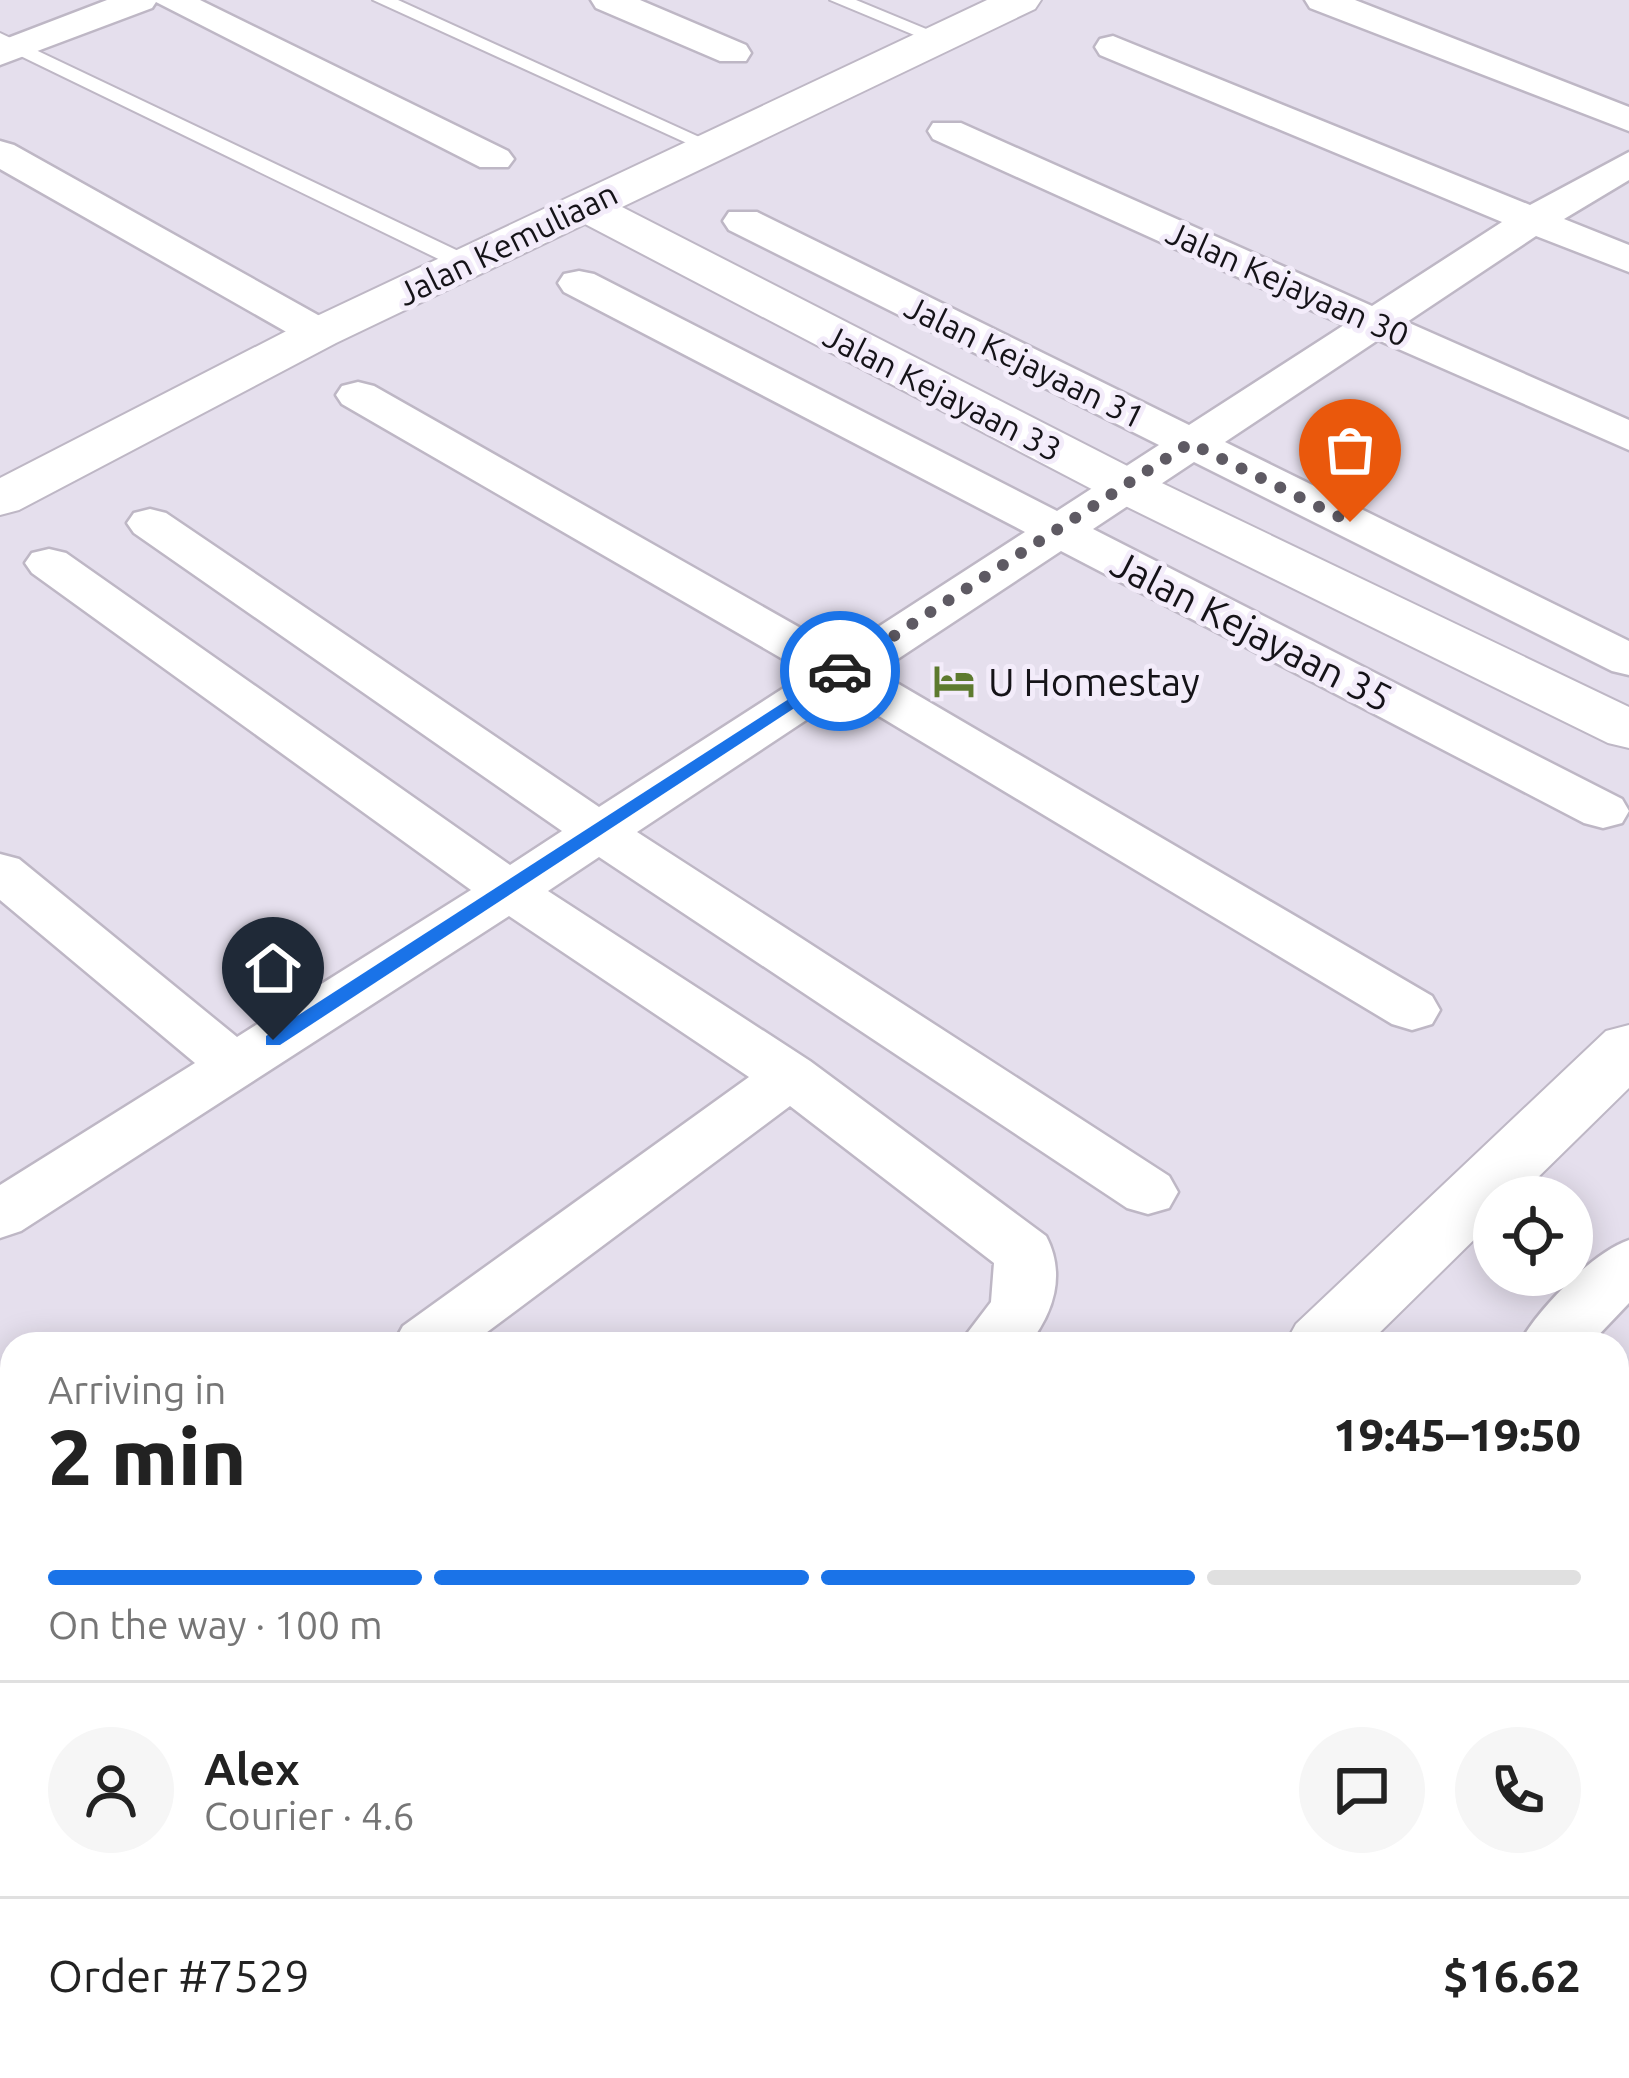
<!DOCTYPE html>
<html lang="en">
<head>
<meta charset="utf-8">
<style>
  :root { --surface:#fff; --page:#f6f6f6; --text:#222; --muted:#767676; --line:#e0e0e0; --accent:#1a73e8 }
  body { margin:0; font-family:Ubuntu,sans-serif; background:var(--page); color:var(--text); height:100vh; display:flex; flex-direction:column; font-size:45px; white-space:nowrap }
  * { box-sizing:border-box; margin:0 }
  p { font-size:39px; color:var(--muted) }
  .icon { flex:none; width:66px; height:66px; fill:none; stroke:currentColor; stroke-width:2; stroke-linecap:round; stroke-linejoin:round }
  .map { position:relative; flex:1; overflow:hidden }
  .sheet { position:absolute; left:0px; top:1332px; width:1629px; height:747px; display:flex; flex-direction:column; background:var(--surface); border-radius:36px 36px 0 0; box-shadow:0 6px 30px #0003 }
  .sheet>* { flex:none }
  .tools { position:absolute; left:1473px; top:1176px; display:grid; gap:24px }
  .tools a { display:grid; place-items:center; width:120px; height:120px; border-radius:50%; background:var(--surface); box-shadow:0 6px 30px #0003; font-size:60px }
  .pin { position:absolute; display:grid; place-items:center; width:102px; height:102px; color:#fff; margin:-123px -51px; border-radius:50% 50% 50% 0; rotate:-45deg; box-shadow:0 0 12px #0007 }
  .pin .icon { rotate:45deg }
  .courier { position:absolute; display:grid; place-items:center; width:120px; height:120px; margin:-60px; border:9px solid #1a73e8; border-radius:50%; background:#fff; color:#222; box-shadow:0 3px 15px #0007 }
  .head em { font-style:normal; font-weight:800 }
  .head div { display:flex; flex-direction:column-reverse }
  .head { display:flex; align-items:center; justify-content:space-between; height:204px; padding:0 48px }
  h1 { font-size:78px; font-weight:800; line-height:90px }
  .bar { display:grid; grid-template-columns:repeat(4,1fr); gap:18px 12px; align-content:center; height:144px; padding:0 48px }
  .bar i { height:15px; border-radius:9px; background:var(--line) }
  .bar .active { background:var(--accent) }
  .bar p { grid-column:span 4 }
  .line { display:flex; align-items:center; gap:30px; padding:0 48px; border-top:3px solid var(--line) }
  .line div { flex:1 }
  .round { display:grid; place-items:center; flex:none; width:126px; height:126px; border-radius:63px; background:var(--page) }
  .map>svg:first-child { display:block }
  .lines { fill:none; stroke-linecap:round; stroke-linejoin:round }
  .service-casing { stroke:#beb7c5; stroke-width:4 }
  .minor-casing { stroke:#beb7c5; stroke-width:5 }
  .tertiary-casing { stroke:#beb7c5; stroke-width:4 }
  .service { fill:#fff; fill-rule:evenodd }
  .minor { fill:#fff; fill-rule:evenodd }
  .tertiary { fill:#fff; fill-rule:evenodd }
  .route { fill:#1a73e8 }
  .done { stroke:#5e5a63; stroke-width:12; stroke-dasharray:0 21.6 }
  .labels { text-anchor:middle; dominant-baseline:central; stroke-width:10; stroke-linejoin:round; paint-order:stroke }
  .far-street-label { font-size:33px; fill:#151318; stroke:#f3ecfa }
  .street-label { font-size:39px; fill:#151318; stroke:#f3ecfa }
  .poi-label { font-size:39px; fill:#151318; stroke:#f3ecfa; text-anchor:start }
</style>
</head>
<body>
<div class="map">
<svg width="1629" height="2078" viewBox="0 0 1629 2078">
  <rect width="100%" height="100%" fill="#e5dfed"/>
  <g class="lines">
    <g class="service-casing">
      <path id="service" d="M373,0H398L719,146L702,150Z
        M830,0H856L948,38L931,42Z
        M0,33L473,258L476,263L465,270L457,268L0,46Z
        M1629,1728V1770L1617,1775V1733Z
        M1315,2067H1361L1357,2078H1310Z"/>
    </g>
    <g class="minor-casing">
      <path id="minor" d="M107,0H200L508,151L514,159L508,167H480L156,2L152,8L0,65V41Z
        M591,0H640L746,45L751,53L746,61H720L596,8Z
        M1305,0H1355L1629,107V131L1310,8Z
        M1113,36L1530,205L1629,152V180L1564,219L1629,245V272L1536,236L1407,322L1629,420V450L1378,340L1225,442L1629,641V675L1612,671L1194,462L1093,529L1622,799L1629,811L1622,823L1603,828L1584,823L1061,551L878,672L1432,996L1440,1010L1432,1024L1412,1030L1392,1024L844,695L637,832L1169,1176L1178,1192L1169,1208L1148,1214L1127,1208L599,857L548,891L810,1061L1046,1236C1066,1274 1054,1312 1029,1344H959L991,1302L994,1263L790,1106L471,1344H393L403,1326L749,1077L509,916L21,1231L0,1238V1185L195,1063L0,900V854L19,859L237,1037L471,890L32,573L25,563L32,553L49,549L66,553L510,865L562,831L134,533L127,523L134,513L150,509L166,513L599,807L807,673L342,404L336,395L342,386L358,382L374,386L841,651L1025,532L564,292L558,283L564,274L579,271L594,274L1057,511L1159,445L729,230L723,221L729,212H757L1189,425L1344,325L933,139L928,131L933,123H961L1372,306L1502,222L1100,55L1095,47L1100,39Z
        M0,141L14,145L334,324L340,333L334,342L319,346L304,342L0,169Z
        M1629,1240V1303L1590,1344H1519C1537,1310 1593,1252 1629,1240Z
        M1617,1518L1629,1522V1582L1617,1578Z
        M12,1618V1682L0,1686V1622Z
        M120,2067H205L200,2078H115Z
        M802,2067H886L881,2078H797Z"/>
    </g>
    <g class="tertiary-casing">
      <path id="tertiary" d="M987,0H1041L1035,9L622,207L1143,474L1629,707V748L1608,743L1105,496L585,224L336,343L19,510L0,515V478L302,323Z
        M1629,1025V1088L1518,1197H1494V1220L1368,1344H1285L1296,1324L1606,1031Z
        M490,2067H587L582,2078H486Z"/>
    </g>
    <use href="#service" class="service"/>
    <use href="#minor" class="minor"/>
    <use href="#tertiary" class="tertiary"/>
  </g>
  <path class="route" d="M840,666L848,671L845,675L280,1045H266V1036Z"/>
  <g class="lines">
    <path class="done" d="M840,671L1190,443L1350,522"/>
  </g>
  <defs>
    <g id="hotel-bare" transform="scale(3.24)"><path d="M-6-4.5h1.5V1H6V5H4.5V3h-9V5H-6ZM-4 0a1.8 1.8 0 1 1 3.6 0ZM.5 0V-2.5h3Q6-2.5 6 0Z" fill="#5d7a2f" stroke="#f3ecfa" stroke-width="2.5" paint-order="stroke"/></g>
  </defs>
  <g fill-rule="evenodd">
    <use href="#hotel-bare" x="954" y="681"/>
  </g>
  <g class="labels">
    <g class="far-street-label">
      <text transform="translate(507 243) rotate(-26)">Jalan Kemuliaan</text>
      <text transform="translate(1288 283) rotate(24)">Jalan Kejayaan 30</text>
      <text transform="translate(1025 361) rotate(26)">Jalan Kejayaan 31</text>
      <text transform="translate(943 392) rotate(27)">Jalan Kejayaan 33</text>
    </g>
    <g class="street-label">
      <text transform="translate(1252 630) rotate(27)">Jalan Kejayaan 35</text>
    </g>
    <g class="poi-label">
      <text x="988" y="681">U Homestay</text>
    </g>
  </g>
</svg>
<div class="tools">
<a><svg class="icon" aria-label="locate" viewBox="0 0 24 24"><circle cx="12" cy="12" r="6"/><path d="M12 2v4M12 18v4M2 12h4M18 12h4"/></svg></a>
</div>
<div class="pin" style="left:1350px;top:522px;background:#ea580c"><svg class="icon" aria-label="bag" viewBox="0 0 24 24"><path d="M5 8h14l-1 12H6zM9 8a3 3 0 0 1 6 0"/></svg></div>
<div class="pin" style="left:273px;top:1040px;background:#1f2937"><svg class="icon" aria-label="home" viewBox="0 0 24 24"><path d="M3 11l9-7 9 7M6 9v11h12V9"/></svg></div>
<div class="courier" style="left:840px;top:671px"><svg class="icon" aria-label="car" viewBox="0 0 24 24"><path d="M5 17H2v-5l4-1 3-4h7l3 4 3 1v5h-3M9 17h6M6 11h13"/><circle cx="7" cy="17" r="2"/><circle cx="17" cy="17" r="2"/></svg></div>
<section class="sheet">
<div class="head"><div><h1>2 min</h1><p>Arriving in</p></div><em>19:45–19:50</em></div>
<div class="bar"><i class="active"></i><i class="active"></i><i class="active"></i><i></i><p>On the way · 100 m</p></div>
<div class="line" style="height:216px"><a class="round"><svg class="icon" aria-label="person" viewBox="0 0 24 24"><circle cx="12" cy="8" r="4"/><path d="M4 21q1-7 8-7t8 7"/></svg></a><div><b>Alex</b><p>Courier · 4.6</p></div><a class="round"><svg class="icon" aria-label="chat" viewBox="0 0 24 24"><path d="M4 5h16v11H9l-5 4z"/></svg></a><a class="round"><svg class="icon" aria-label="phone" viewBox="0 0 24 24"><path d="M5 4h4l2 5-3 2q2 4 5 5l2-3 5 2v4C11 20 4 13 5 4z"/></svg></a></div>
<div class="line" style="height:156px"><div>Order #7529</div><b>$16.62</b></div>
</section>
</div>
</body>
</html>
